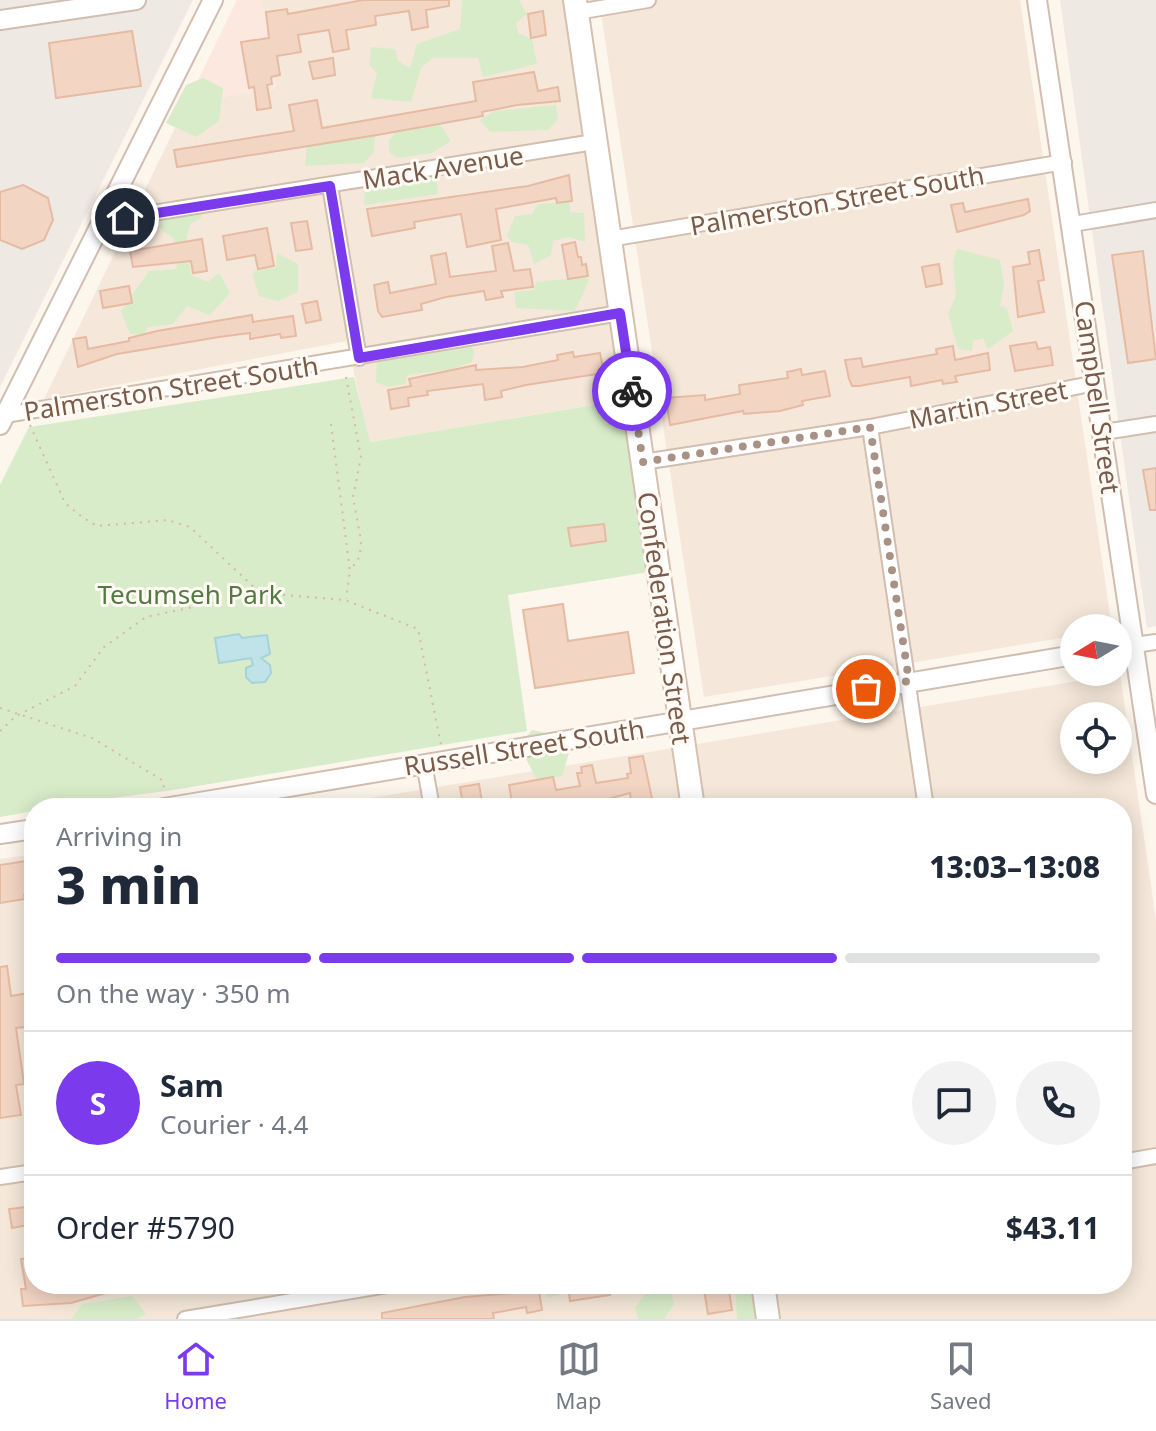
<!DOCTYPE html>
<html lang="en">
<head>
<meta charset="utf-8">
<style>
  :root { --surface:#fff; --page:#f2f2f3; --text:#1f2937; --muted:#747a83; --line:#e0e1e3; --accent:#7c3aed }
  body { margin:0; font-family:"Noto Sans",sans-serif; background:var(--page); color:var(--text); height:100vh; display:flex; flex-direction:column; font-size:30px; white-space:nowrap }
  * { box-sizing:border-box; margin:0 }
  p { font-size:26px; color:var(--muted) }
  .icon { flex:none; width:44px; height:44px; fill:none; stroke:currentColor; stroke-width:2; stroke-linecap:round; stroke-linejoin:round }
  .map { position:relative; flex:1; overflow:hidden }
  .side { position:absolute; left:24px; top:798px; width:1108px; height:496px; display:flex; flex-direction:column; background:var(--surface); border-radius:32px; box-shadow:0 4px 20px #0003 }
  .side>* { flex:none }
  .needle { width:52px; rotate:260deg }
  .tools { position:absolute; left:1060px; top:614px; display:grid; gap:16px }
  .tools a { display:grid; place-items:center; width:72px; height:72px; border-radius:50%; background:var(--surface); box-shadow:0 4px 20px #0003; font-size:40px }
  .pin { position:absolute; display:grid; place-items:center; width:68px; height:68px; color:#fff; margin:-34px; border:4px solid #fff; border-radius:50%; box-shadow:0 2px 8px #0007 }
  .courier { position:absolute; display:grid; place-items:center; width:80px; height:80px; margin:-40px; border:6px solid #7c3aed; border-radius:50%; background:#fff; color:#222; box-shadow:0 2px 10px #0007 }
  .headline em { font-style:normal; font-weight:800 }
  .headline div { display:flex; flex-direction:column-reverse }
  .headline { display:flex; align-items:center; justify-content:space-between; height:136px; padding:0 32px }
  h1 { font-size:52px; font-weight:800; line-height:60px }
  .bar { display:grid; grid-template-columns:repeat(4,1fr); gap:12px 8px; align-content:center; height:96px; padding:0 32px }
  .bar i { height:10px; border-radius:6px; background:var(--line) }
  .bar .current { background:var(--accent) }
  .bar p { grid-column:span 4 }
  .line { display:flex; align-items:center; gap:20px; padding:0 32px; border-top:2px solid var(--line) }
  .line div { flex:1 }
  .round { display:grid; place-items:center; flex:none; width:84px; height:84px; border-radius:42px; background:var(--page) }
  .tabs { display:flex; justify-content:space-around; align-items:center; height:112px; border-top:2px solid var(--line); background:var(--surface); font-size:22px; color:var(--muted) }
  .tabs a { display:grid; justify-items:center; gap:4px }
  .tabs .current { color:var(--accent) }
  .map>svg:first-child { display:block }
  .residential { fill:#f5e8da; fill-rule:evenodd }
  .commercial { fill:#fde8e0 }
  .industrial { fill:#efe9e4 }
  .green { fill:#d8ecc9 }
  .water { fill:#bfe3e8; stroke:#a5d3da; stroke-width:2 }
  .building { fill:#f3d5c3; stroke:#e6bba3; stroke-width:2 }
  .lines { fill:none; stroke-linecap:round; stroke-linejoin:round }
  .minor-casing { stroke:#d1beb0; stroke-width:18 }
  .tertiary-casing { stroke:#d1beb0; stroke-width:22 }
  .secondary-casing { stroke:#d6c0b0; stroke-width:26 }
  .path { stroke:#d9b8a5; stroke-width:2; stroke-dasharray:2 6; stroke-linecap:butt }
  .minor { stroke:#fff; stroke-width:14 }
  .tertiary { stroke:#fff; stroke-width:18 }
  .secondary { stroke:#fff; stroke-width:22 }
  .done { stroke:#a89285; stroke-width:8; stroke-dasharray:0 14.4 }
  .route { stroke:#7c3aed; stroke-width:10 }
  .labels { text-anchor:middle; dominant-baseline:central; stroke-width:6; stroke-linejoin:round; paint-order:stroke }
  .street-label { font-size:26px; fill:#7a5c4d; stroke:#fffaf3 }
  .park-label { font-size:26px; fill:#537a41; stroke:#fffaf3 }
</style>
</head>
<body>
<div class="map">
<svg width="1156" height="1319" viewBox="0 0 1156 1319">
  <rect width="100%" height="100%" fill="#fdf6ec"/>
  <path class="residential" d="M262,0H565L624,400L369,442L347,341L44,399L187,103L276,88Z
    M599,0H1020L1112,628H1074V636L704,697Z
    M1120,674L1156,919V1319H0V859L34,854V1284H1122V808H310ZM1074,716H1118V760H1074Z"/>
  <path class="commercial" d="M237,0H262L276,88L187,103Z"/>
  <path class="industrial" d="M0,0H193L0,387Z
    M1060,0H1156V626L1147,628Z"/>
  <path class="green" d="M462,0H519L527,14L516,23L518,33L532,39L537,64L483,77L478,58H433L421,68L411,102L371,98L377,73L369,65L371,47L395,49L398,61L410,68L417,44L460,29Z
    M203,78L223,88L219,121L196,137L166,123L186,85Z
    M556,105L558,119L548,130L490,132L480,120L494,111Z
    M440,124L451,141L432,153L398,158L389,152V140L396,132Z
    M375,136L374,152L364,163L305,166L307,146Z
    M436,171L438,194L364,205L365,182Z
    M570,202V212L584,213L585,242L569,237L553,241L551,255L534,264L528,245L512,242L507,236L515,216L532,214L538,204Z
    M165,210L202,211L201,218L190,224L186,241L191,275L208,282L219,273L230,293L210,315L187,306L173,324L148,327L144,335L130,334L121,311L149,271L177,269L174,239L159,227Z
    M957,249L1000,260L1004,285L1000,306L1007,308L1013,331L988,349L983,338L973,341L972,351L958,349L948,314L956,295L953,262Z
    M277,253L298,264V292L278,301L259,296L252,274L256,270L276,268Z
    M586,277L589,280L575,311L516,308L514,292L534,290L536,282Z
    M470,342L474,352L472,362L451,369L408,375L405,384L388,387L376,382L377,351L389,350L399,360L407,345Z
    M354,377L370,442L624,400L649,572L508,595L527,731L167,791L34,808V811L0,817V485L29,427Z
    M532,730L560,736L569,753L562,776L538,782L525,757L524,740Z
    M487,1284H564L561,1294L548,1298L542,1284L495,1294Z
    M735,1284H759L763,1319H737Z
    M670,1288L674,1304L664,1319H638L635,1308L648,1291Z
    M132,1296L146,1314L136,1319H71L82,1304Z"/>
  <path class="water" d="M239,634L242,638L267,635L270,654L261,658L270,665L271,673L265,682L252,683L246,677V668L253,665L251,658L219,663L215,638Z"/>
  <path class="building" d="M363,0H449V6L426,10L428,27L412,30L409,11L375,16L376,25L346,30L349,49L333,52L329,30L298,35L301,52L277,56L280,75L271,77L272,84L267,85L271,108L257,110L254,87L249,88L241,42L269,38L266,12L287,9L288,14Z
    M543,11L546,35L531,38L528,14Z
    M132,31L141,86L56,98L49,43Z
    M333,58L335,75L313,79L309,62Z
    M534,72L538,91L558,87L560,101L517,105L482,112L483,116L377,135L177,167L174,150L294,131L289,105L317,100L322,128L476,101L473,82Z
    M569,175L572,201L557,203L556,198L496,209L501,240L467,247L461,214L414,222L415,228L372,236L367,209L528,186Z
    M23,185L48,198L53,220L44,240L22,249L0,240V192Z
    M1028,199L1030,211L1024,215L957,232L951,205L963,203L965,212Z
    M307,221L312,249L296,251L291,223Z
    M267,228L274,266L258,269L255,255L227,260L223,236Z
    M202,239L207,271L193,273L191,261L133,267L130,251Z
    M575,242L578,257H581L582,265L586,264L588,276L568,279L562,245Z
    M508,243L514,271L530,269L533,287L501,291L503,297L486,300L484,291L446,297L421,304L422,310L382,317L378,311L374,285L388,282L390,293L436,284L431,256L446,253L450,277L496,271L492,246Z
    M1039,250L1044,280L1038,281L1044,312L1018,317L1013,267L1030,264L1028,252Z
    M1143,251L1156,359L1128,363L1112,255Z
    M939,264L942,284L926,287L922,267Z
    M129,286L132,303L103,308L100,291Z
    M317,301L321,320L306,323L302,304Z
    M252,315L253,322L293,316L296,336L281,338L280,334L250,339V333L219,337L117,354L78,367L73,339L86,337L88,349L129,341V338L157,331Z
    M1036,342L1038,349L1050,347L1053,365L1015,371L1010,346Z
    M953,346L955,360L988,353L990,370L955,376L957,382L943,384L942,380L911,386L910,377L859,386H852L849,379L845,360L861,358L863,367L937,354L936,349Z
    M573,352L574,357L600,353L604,373L526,385L501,391L502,397L485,400L483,384L427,391L428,395L408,398L409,406L391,409L388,390L411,386L409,379L476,365V370L523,367L558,360L557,355Z
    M801,369L802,375L825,371L830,396L802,401L803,405L780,411L744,414L743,411L670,425L666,398L705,395V400L740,394L739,385L788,378L787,372Z
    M1156,468V510H1150L1143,470Z
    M604,524L606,541L571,546L568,528Z
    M563,604L568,641L628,632L634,673L535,688L523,610Z
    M643,756L654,808H632L630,793L575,808H513L509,785L553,777L556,790L580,786L577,773H582L581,767L592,765L596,783L628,778L627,774L631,773L629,758Z
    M479,784L482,802L463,805L460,787Z
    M27,861L34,893L24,895L25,899L0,903V865Z
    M7,966L11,996L34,992V1026L16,1028L24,1084L16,1085L21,1115L0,1118V967Z
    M25,1207L28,1225L12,1228L9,1209Z
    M34,1257V1284H115L116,1290L71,1303L23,1306L21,1289H26L21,1259Z
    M608,1284L610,1295L570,1301L568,1285Z
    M703,1284H728L732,1310L708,1314Z
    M539,1291L542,1310L527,1313L526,1307L493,1313L494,1319H382V1313L465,1297Z"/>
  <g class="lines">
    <g class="minor-casing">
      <path id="minor" d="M577,12L648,0
        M330,186L359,358
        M103,221L594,142
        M1073,224L1156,210
        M610,239L1064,162
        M5,415L620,313
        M870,427L926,808
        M1104,432L1156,424
        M643,462L870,427L1096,383
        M1134,645L1156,642
        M424,763L432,808
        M1122,1162L1156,1156
        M0,1177L34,1172
        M185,1319L393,1284"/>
    </g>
    <g class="tertiary-casing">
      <path id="tertiary" d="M1037,0L1156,794
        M0,20L136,0
        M0,425L213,0
        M164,808L1074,655
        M0,834L34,829"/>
    </g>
    <g class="secondary-casing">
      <path id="secondary" d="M575,0L693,808
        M763,1284L768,1319"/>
    </g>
    <path class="path" d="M346,377L361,457L353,497L361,540L360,556L350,571
      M331,424L350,571L346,599
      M30,425L65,503L82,517L97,526L168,520L190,527L259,592
      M0,708L92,738L162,780L165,791
      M0,731L16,716L75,686L104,647L146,617L260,593L345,600L418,629L441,745"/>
    <use href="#minor" class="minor"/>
    <use href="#tertiary" class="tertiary"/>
    <use href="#secondary" class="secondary"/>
  </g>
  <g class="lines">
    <path class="done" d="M632,391L643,462L870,427L909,681L866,689"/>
    <path class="route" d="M125,218L330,186L359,358L620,313L632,391"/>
  </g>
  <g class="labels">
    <g class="street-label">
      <text transform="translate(443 167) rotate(-9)">Mack Avenue</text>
      <text transform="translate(837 200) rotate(-10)">Palmerston Street South</text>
      <text transform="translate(171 388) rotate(-9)">Palmerston Street South</text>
      <text transform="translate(1098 397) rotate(82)">Campbell Street</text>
      <text transform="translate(988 404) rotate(-11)">Martin Street</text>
      <text transform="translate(665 618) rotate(82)">Confederation Street</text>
      <text transform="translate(524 747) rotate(-9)">Russell Street South</text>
    </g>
    <g class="park-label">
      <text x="190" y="594">Tecumseh Park</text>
    </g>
  </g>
</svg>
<div class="tools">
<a><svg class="needle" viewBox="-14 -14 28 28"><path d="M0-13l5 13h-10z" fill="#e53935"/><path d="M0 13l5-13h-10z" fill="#747a83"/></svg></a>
<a><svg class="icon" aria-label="locate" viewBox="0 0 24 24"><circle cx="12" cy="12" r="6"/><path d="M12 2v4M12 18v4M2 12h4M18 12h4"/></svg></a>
</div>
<div class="pin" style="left:866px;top:689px;background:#ea580c"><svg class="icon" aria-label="bag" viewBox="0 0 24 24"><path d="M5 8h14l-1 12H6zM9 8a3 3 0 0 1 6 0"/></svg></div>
<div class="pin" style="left:125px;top:218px;background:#1f2937"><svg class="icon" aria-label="home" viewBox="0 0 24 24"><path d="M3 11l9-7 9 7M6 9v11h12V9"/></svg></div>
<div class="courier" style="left:632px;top:391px"><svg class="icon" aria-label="bike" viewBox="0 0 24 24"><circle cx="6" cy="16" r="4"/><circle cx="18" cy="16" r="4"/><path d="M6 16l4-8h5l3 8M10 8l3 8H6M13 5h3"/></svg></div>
<section class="side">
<div class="headline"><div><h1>3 min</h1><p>Arriving in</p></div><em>13:03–13:08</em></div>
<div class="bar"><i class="current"></i><i class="current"></i><i class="current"></i><i></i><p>On the way · 350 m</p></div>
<div class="line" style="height:144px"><b class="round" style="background:var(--accent);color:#fff">S</b><div><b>Sam</b><p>Courier · 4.4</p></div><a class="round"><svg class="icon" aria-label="chat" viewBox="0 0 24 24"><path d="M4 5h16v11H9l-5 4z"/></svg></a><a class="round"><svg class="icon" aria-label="phone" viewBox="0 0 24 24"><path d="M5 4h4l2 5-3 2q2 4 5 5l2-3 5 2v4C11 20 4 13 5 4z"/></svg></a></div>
<div class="line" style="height:104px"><div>Order #5790</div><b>$43.11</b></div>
</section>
</div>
<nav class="tabs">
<a class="current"><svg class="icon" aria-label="home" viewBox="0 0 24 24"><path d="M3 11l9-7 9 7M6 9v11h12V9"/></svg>Home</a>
<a><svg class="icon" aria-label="map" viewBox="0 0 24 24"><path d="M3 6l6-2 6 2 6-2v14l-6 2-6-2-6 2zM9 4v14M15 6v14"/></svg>Map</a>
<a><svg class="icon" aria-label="saved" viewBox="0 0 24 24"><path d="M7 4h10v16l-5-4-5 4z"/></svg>Saved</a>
</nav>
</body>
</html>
